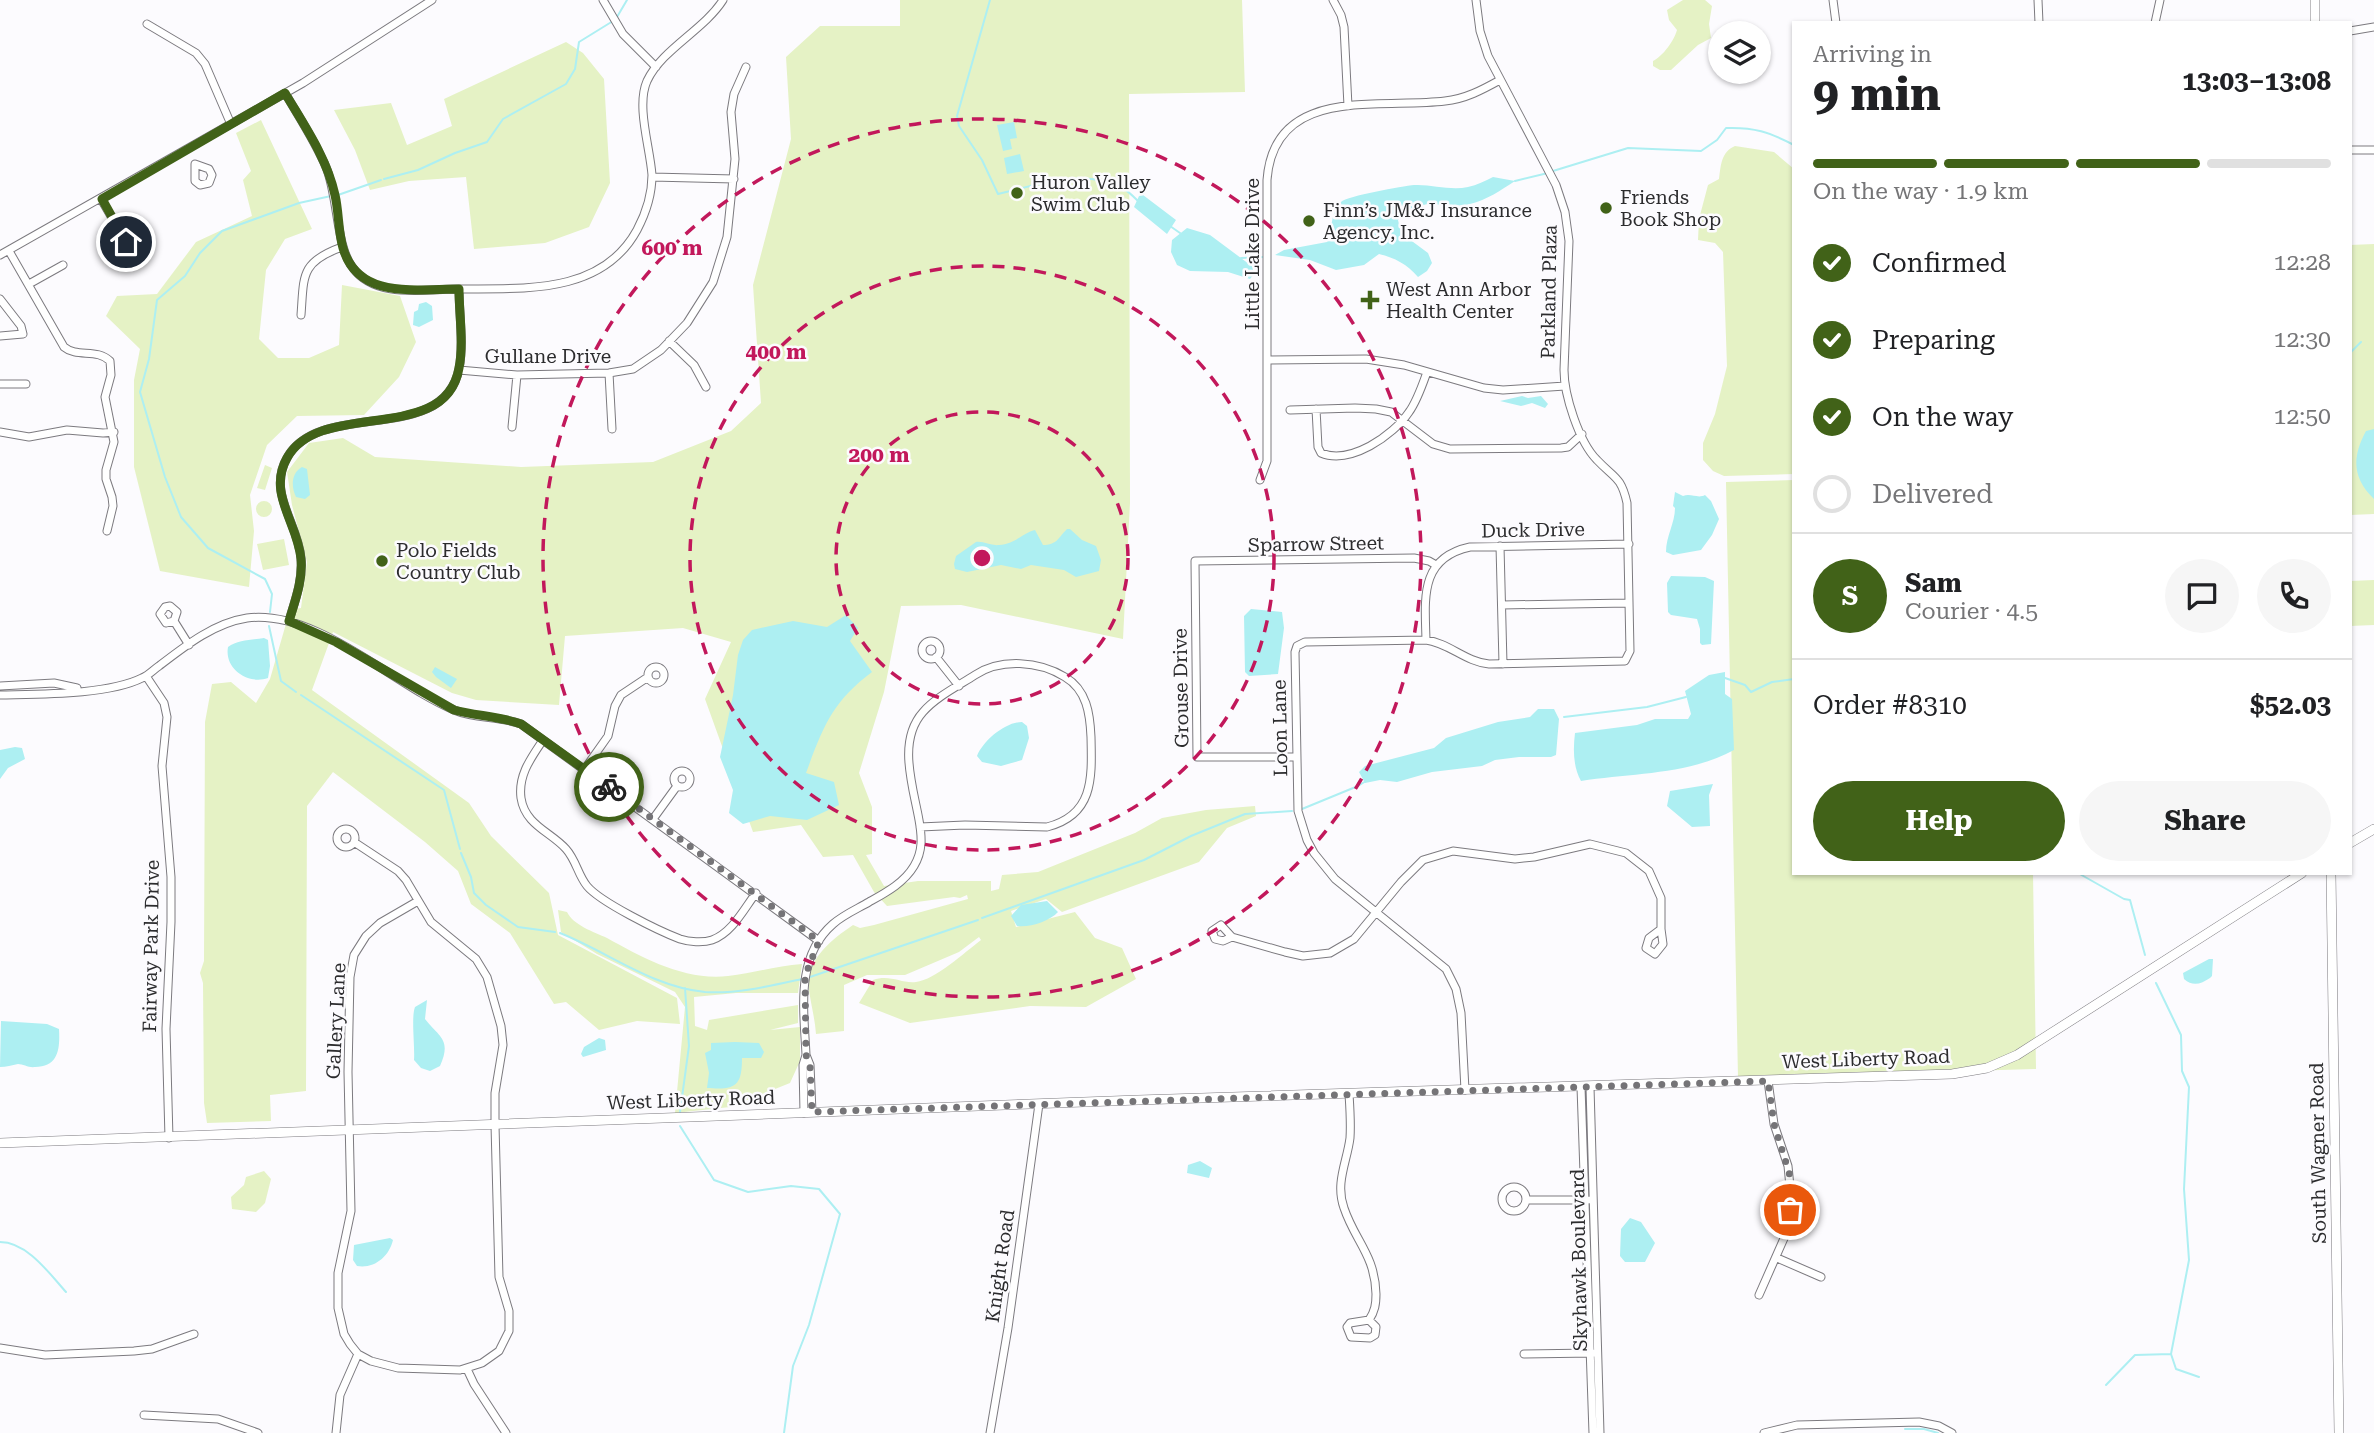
<!DOCTYPE html>
<html lang="en">
<head>
<meta charset="utf-8">
<style>
  :root { --surface:#fff; --page:#f6f6f6; --text:#202124; --muted:#757577; --line:#e0e0e0; --accent:#416218 }
  body { margin:0; font-family:"Roboto Serif",serif; background:var(--page); color:var(--text); height:100vh; display:flex; flex-direction:column; font-size:26px; white-space:nowrap }
  * { box-sizing:border-box; margin:0 }
  p { font-size:23px; color:var(--muted) }
  .icon { flex:none; width:38px; height:38px; fill:none; stroke:currentColor; stroke-width:2; stroke-linecap:round; stroke-linejoin:round }
  .map { position:relative; flex:1; overflow:hidden }
  .sheet { position:absolute; left:1792px; top:21px; width:560px; height:854px; display:flex; flex-direction:column; background:var(--surface); border-radius:0px; box-shadow:0 2px 5px #0004 }
  .sheet>* { flex:none }
  .fabs { position:absolute; left:1708px; top:21px; display:grid; gap:14px }
  .fabs a { display:grid; place-items:center; width:63px; height:63px; border-radius:50%; background:var(--surface); box-shadow:0 2px 5px #0004; font-size:35px }
  .pin { position:absolute; display:grid; place-items:center; width:60px; height:60px; color:#fff; margin:-30px; border:4px solid #fff; border-radius:50%; box-shadow:0 2px 7px #0007 }
  .courier { position:absolute; display:grid; place-items:center; width:70px; height:70px; margin:-35px; border:5px solid #416218; border-radius:50%; background:#fff; color:#222; box-shadow:0 2px 9px #0007 }
  .overview em { font-style:normal; font-weight:700 }
  .overview div { display:flex; flex-direction:column-reverse }
  .overview { display:flex; align-items:center; justify-content:space-between; height:119px; padding:0 21px }
  h1 { font-size:46px; font-weight:700; line-height:52px }
  .bar { display:grid; grid-template-columns:repeat(4,1fr); gap:10px 7px; align-content:center; height:84px; padding:0 21px }
  .bar i { height:9px; border-radius:5px; background:var(--line) }
  .bar .on { background:var(--accent) }
  .bar p { grid-column:span 4 }
  .line { display:flex; align-items:center; gap:18px; padding:0 21px; border-top:2px solid var(--line) }
  .line div { flex:1 }
  .round { display:grid; place-items:center; flex:none; width:74px; height:74px; border-radius:37px; background:var(--page) }
  ol { padding:0 21px; list-style:none }
  li { display:flex; align-items:center; gap:21px; height:77px }
  li p { margin-inline-start:auto }
  li .icon { padding:7px; border-radius:50%; background:var(--accent); color:#fff; stroke-width:4 }
  li:last-child { color:var(--muted) }
  li i { width:38px; height:38px; border:4px solid var(--line); border-radius:50% }
  .action { display:flex; gap:14px; margin-top:auto; padding:14px 21px }
  .action a { flex:1; height:80px; border-radius:42px; background:var(--accent); color:#fff; font-size:28px; font-weight:700; line-height:80px; text-align:center }
  .action a+a { background:var(--page); color:var(--text) }
  .map>svg:first-child { display:block }
  .green { fill:#e5f2c5 }
  .water { fill:#adeff2 }
  .lines { fill:none; stroke-linecap:round; stroke-linejoin:round }
  .stream { stroke:#adeff2; stroke-width:2 }
  .minor-casing { stroke:#7c7a7f; stroke-width:9 }
  .major-casing { stroke:#7c7a7f; stroke-width:10 }
  .minor { stroke:#fff; stroke-width:7 }
  .major { stroke:#fff; stroke-width:9 }
  .done { stroke:#757477; stroke-width:7; stroke-dasharray:0 12.6 }
  .route { stroke:#416218; stroke-width:9 }
  .ring { fill:none; stroke:#c2185b; stroke-width:3.5; stroke-dasharray:12 9 }
  .poi-dot { fill:#416218; stroke:#fcfbfe; stroke-width:2.5 }
  .labels { text-anchor:middle; dominant-baseline:central; stroke-width:5; stroke-linejoin:round; paint-order:stroke }
  .poi-label { font-size:19px; fill:#2c2c2e; stroke:#fcfbfe; text-anchor:start }
  .street-label { font-size:19px; fill:#2c2c2e; stroke:#fcfbfe }
  .centre { fill:#c2185b; stroke:#fcfbfe; stroke-width:3.5 }
  .ring-label { font-size:21px; text-anchor:middle; font-weight:bold; fill:#c2185b; stroke:#fcfbfe; stroke-width:5; stroke-linejoin:round; paint-order:stroke }
</style>
</head>
<body>
<div class="map">
<svg width="2374" height="1433" viewBox="0 0 2374 1433">
  <rect width="100%" height="100%" fill="#fcfbfe"/>
  <path class="green" d="M900,0H1242L1245,92L1129,94L1130,503L1123,639L961,605L901,606L884,692L859,773L872,807V854L866,855L884,886L918,881H991V891L999,889L1002,875L1038,872L1135,833L1162,818L1206,810L1255,806L1256,816L1227,828L1199,862L1062,912L1046,899L1011,911L1016,927L1075,912L1095,938L1122,948L1136,979L1086,1007L1030,1006L910,1023L859,1003L873,980C890,974 902,984 916,982C935,980 965,952 981,940L979,937L959,952L905,975H867L844,985V1031L816,1034C815,1019 811,1005 809,990C805,960 831,940 853,925L860,928L874,925L968,899L967,895L960,898L954,897L887,906L874,892L853,855L823,857L801,825L753,832L705,699L731,642L683,628L565,636L559,705L476,700L452,693L333,632L312,690L469,803L491,836L549,893L558,935L677,998L680,1024L637,1021L599,1030L566,1002L554,1004L510,933L471,904L458,871L425,842L333,772L307,806L306,1091L270,1095L271,1121L207,1123L204,1103L203,983L200,973L204,961L205,722L212,684L231,682L256,703L270,679L290,610L301,608L307,562L292,505L287,472L309,443L343,438L375,457L521,467L653,462L731,431L761,403L753,285L791,139L786,57L820,26H900Z
    M1683,0H1705L1712,6L1709,24L1711,38L1698,45L1671,70H1660L1653,66V61C1663,56 1674,41 1677,30L1669,20L1667,10Z
    M566,42L583,53L604,79L610,183L589,227L545,243L474,249L466,177L409,181L370,190L355,150L334,110L391,103L407,145L452,126L444,99Z
    M261,120L312,229L285,239L266,270L259,339L278,358H309L339,345L342,285L400,296L416,342L399,377L364,415L297,416L267,445L250,495L254,531L249,587L160,571L134,467V380L140,349L106,316L117,296L157,294L196,242L252,216L243,180L251,171L236,133Z
    M1735,146L1774,152L1794,169V474L1724,476L1713,471L1703,460V443L1715,414L1727,366L1723,252L1715,243L1698,240L1699,219L1708,185L1719,179C1721,165 1721,152 1735,146Z
    M2374,244V514L2350,515V245Z
    M265,465L272,468L265,490L257,488Z
    M1794,480V873H2033L2036,1069L1738,1078L1726,482Z
    M256 509a8 8 0 1 1 16 0a8 8 0 1 1-16 0Z
    M284,539L289,565L263,570L257,544Z
    M2374,580V625L2350,626V581Z
    M558,910L567,912C573,925 594,932 607,938C643,958 685,981 728,976C753,973 777,966 802,964L798,993H736L694,997L695,1026L707,1030L709,1020L798,1005V1023L770,1030L800,1027V1061L790,1083L730,1107L675,1113L685,1007L675,992L597,954L561,932Z
    M264,1171L271,1179L265,1203L256,1212L232,1209L231,1197L244,1185L246,1177Z"/>
  <path class="water" d="M1014,122L1017,138L1010,139L1012,149L1003,151L997,125Z
    M1020,154L1024,171L1007,174L1004,158Z
    M1493,177L1515,181C1501,190 1487,200 1470,204C1436,211 1430,192 1398,220L1401,233L1428,253L1432,263L1427,271L1418,277C1407,264 1395,258 1379,254L1364,265L1336,270L1310,260L1275,255L1284,250L1327,242C1333,230 1330,212 1341,202C1347,196 1403,186 1414,185C1432,184 1450,191 1468,187C1477,185 1485,181 1493,177Z
    M1143,195L1176,220L1167,234L1134,207L1139,196Z
    M1187,228L1210,235L1253,267V275L1250,279L1228,272L1190,271L1177,265L1171,252L1172,240Z
    M426,302L432,306L433,320L419,327L413,325L414,312L418,310L419,304Z
    M1522,396L1528,398L1541,396L1548,404L1545,408L1532,403L1521,406L1500,401Z
    M2374,429V499C2352,478 2352,457 2366,431Z
    M302,467L307,469L310,495L305,499L296,497C291,487 291,473 302,467Z
    M1675,492L1683,496C1691,493 1698,499 1705,495L1711,501L1719,519L1712,535L1701,550L1673,555L1666,552C1666,536 1675,523 1675,508L1673,506Z
    M1067,529H1070L1082,540L1096,546L1101,560L1099,571L1076,577L1064,570L1031,565L1021,569L1001,565L967,572L955,569L954,564L956,556L976,542C984,541 991,546 999,545C1016,544 1022,533 1035,530L1043,545C1057,545 1058,538 1067,529Z
    M1671,576L1705,577L1714,581L1711,644L1702,645L1700,643V629L1697,619L1671,615L1668,612L1667,583Z
    M1251,609L1282,612L1284,628L1278,674L1249,676L1245,672L1244,616Z
    M846,615L858,628L850,641L872,672C832,702 823,727 806,773L834,782L839,805L807,820L770,816L743,824L729,813L733,790L720,757L733,695L738,655L743,640L752,630L793,621L827,627Z
    M264,638L268,640L270,666L268,678C248,685 224,669 228,647C238,640 252,640 264,638Z
    M435,667L457,679L451,688L436,677L432,672Z
    M1725,672V694L1732,699L1734,750C1688,775 1632,773 1581,781C1573,767 1573,749 1575,733L1637,725L1655,719H1688L1691,714L1685,691L1709,675Z
    M1538,709H1554L1559,719L1556,755L1551,757H1519L1495,760L1482,766L1432,772L1397,782L1380,780L1365,783L1359,772L1365,766L1434,748L1446,738L1498,722L1530,717Z
    M1022,722L1027,726L1029,738L1022,760L1001,766L982,762L977,756C983,741 1005,722 1022,722Z
    M15,747L22,748L25,759L8,768L0,779V750Z
    M1713,784L1709,795L1710,826L1692,827L1667,806L1670,791Z
    M1047,901L1058,912C1050,921 1029,928 1017,926L1011,916L1021,905Z
    M2209,959H2213L2212,976L2210,978C2201,984 2193,987 2184,979L2183,973Z
    M427,1000L425,1019C439,1037 452,1039 440,1066L430,1071L421,1068L414,1060C415,1046 411,1017 415,1007Z
    M1,1021L47,1024L59,1029C60,1048 59,1067 35,1067C29,1068 23,1064 18,1064C12,1065 6,1067 0,1067Z
    M599,1038L605,1040L606,1050L583,1057L581,1054L584,1047Z
    M735,1042L759,1043L764,1052L761,1058H742C742,1087 735,1090 707,1088L709,1073L705,1053L711,1050V1043Z
    M1200,1161L1212,1168L1209,1178L1187,1173L1188,1165Z
    M1630,1218L1641,1222L1655,1243L1645,1262H1625L1620,1256L1621,1229Z
    M390,1238L393,1240C389,1257 374,1269 357,1266L353,1260L354,1245Z"/>
  <g class="lines">
    <path class="stream" d="M990,0L957,116L959,126L982,160L998,194C1036,185 1083,168 1121,187C1127,190 1133,196 1138,201
      M617,17L627,0
      M1553,171L1628,148L1701,151L1717,140L1726,128C1754,127 1769,132 1794,145
      M384,179L418,170L455,153L487,142L503,119L566,84L575,69L579,42L613,21
      M1515,181L1548,173
      M338,195L381,180
      M1170,226L1180,233
      M1241,258L1264,257
      M2350,353L2361,342
      M270,612L272,594L265,579L208,548L181,517L165,477L140,392L149,359L157,300L185,276L200,253L222,231L299,203L331,196
      M269,626L281,681L296,692
      M1725,678L1745,685L1751,692L1772,682L1794,679
      M301,695L444,790L460,849
      M1564,717L1647,707L1686,697
      M1302,809L1358,786L1366,781
      M461,853L471,877L474,893L486,905L518,927L555,932
      M2078,873L2124,899L2130,900L2145,955
      M982,918L1144,860L1191,836L1245,814L1292,811
      M560,933C608,952 652,987 705,992C737,994 770,986 802,979
      M807,978L978,920
      M680,1112L689,1046L685,988
      M680,1126L714,1180L748,1192L791,1186L819,1189L840,1214L809,1325L793,1366L784,1433
      M0,1242C27,1242 49,1273 66,1292
      M2171,1354L2176,1369L2199,1377
      M2106,1385L2135,1355L2171,1354L2189,1260L2184,1189L2189,1087L2182,1071L2181,1035L2156,983
      M1905,1429H1924L1938,1433"/>
    <g class="minor-casing">
      <path id="minor" d="M603,0L623,34L656,67
        M1333,0L1341,15L1344,27L1348,106
        M1833,0L1836,23
        M2038,0L2039,23
        M2155,23L2160,0
        M147,24L196,53L205,64L230,122
        M2350,31L2374,27
        M285,93C299,117 315,141 326,167C338,196 336,247 353,268C376,299 423,289 457,289C521,288 601,296 637,230C646,213 652,194 652,175C650,147 636,106 647,81C662,49 704,30 723,0
        M2350,150H2374
        M195,164L209,169L212,175L209,183L200,185L195,181Z
        M652,177L734,179
        M101,199L126,242
        M122 250a9 9 0 1 1 18 0a9 9 0 1 1-18 0Z
        M9,251L64,347C77,358 97,348 110,361L111,375L105,397L114,442L106,470V479L112,497L113,506L107,531
        M0,255L303,83L432,0
        M29,284L63,265
        M0,299L21,326L23,334L0,336
        M301,315C304,276 300,262 342,247
        M669,341L694,365L706,387
        M1267,360L1366,359L1404,365L1484,388L1503,390L1565,386
        M459,370L517,375L609,373L633,369L661,350L687,323L713,282L727,237L735,159L731,112L734,94L746,67
        M609,373L612,429
        M0,384H26
        M1316,409L1318,447L1321,453C1350,465 1393,436 1409,412C1417,401 1422,386 1427,372
        M1290,410L1355,408L1376,409L1391,412L1433,444L1450,449L1561,448L1568,447L1582,434
        M512,427L517,375
        M0,432L29,437L67,430L103,433L114,432
        M1260,480L1267,461V180C1274,85 1379,109 1445,101C1465,99 1482,90 1500,80
        M1500,546L1503,664
        M1502,605L1629,603
        M174,621L166,623L160,614L165,607L170,606L177,612L174,621L189,645
        M289,621C295,600 303,580 301,558C298,522 266,492 288,456C323,399 443,446 459,369C464,344 459,314 459,289
        M1426,640C1425,599 1419,558 1470,547L1629,544
        M922 650a9 9 0 1 1 18 0a9 9 0 1 1-18 0Z
        M936,657L959,686
        M648 675a8 8 0 1 1 16 0a8 8 0 1 1-16 0Z
        M146,676L164,703L167,717L162,766L171,877V922L166,1029L169,1138
        M0,686L54,683L77,688
        M0,695C39,694 108,695 142,678C149,675 153,670 159,666C185,646 214,623 247,618C317,609 392,684 454,710C475,719 499,716 521,724L819,941
        M543,740C531,758 518,775 521,798C525,825 551,832 566,849C576,860 578,875 587,886C600,902 659,931 680,939C689,942 703,943 712,940C732,933 744,909 756,893
        M1296,757H1197L1195,561L1414,558L1429,561L1436,565
        M584,770L608,736L615,706L621,695L648,677
        M674 779a8 8 0 1 1 16 0a8 8 0 1 1-16 0Z
        M653,819L677,786
        M337 838a9 9 0 1 1 18 0a9 9 0 1 1-18 0Z
        M354,842L398,871L406,880L431,922L476,959L487,977L501,1026L503,1045L495,1093V1125L499,1277L509,1311V1331L499,1351L482,1363L460,1370L398,1368L371,1361L358,1354L350,1344L344,1334L338,1308V1273L351,1211L348,1072L350,977L354,955L366,936L380,923L418,901
        M1232,937L1223,941L1215,939L1212,931L1221,925L1232,937L1285,952L1303,956L1330,953L1354,939L1401,882L1423,860L1453,851L1515,859L1534,857L1590,844L1626,853L1649,871L1661,898V929L1649,938L1646,948L1655,954L1663,944L1661,929
        M1581,1087L1593,1433
        M1590,1087L1600,1433
        M1465,1090L1461,1013L1456,989L1446,969L1335,879L1314,853L1307,840L1298,811L1295,652L1297,646L1305,642L1426,640C1449,643 1466,662 1489,664L1625,661L1630,651L1627,503C1621,476 1614,478 1597,460C1579,442 1564,395 1564,370L1569,241L1565,212L1556,185L1488,56L1480,31L1476,0
        M1349,1094C1350,1109 1351,1123 1350,1138C1347,1162 1335,1183 1344,1208C1355,1241 1375,1255 1376,1294C1376,1304 1375,1311 1369,1320L1350,1323L1347,1327L1351,1337L1370,1338L1375,1335L1376,1327L1369,1320
        M812,1112L810,1065L806,1055C804,1010 795,957 833,924C843,915 857,909 869,902C885,893 904,883 914,866C923,851 922,837 919,820C913,786 897,741 923,712C936,697 958,686 975,675C1001,658 1039,661 1065,677C1087,690 1090,714 1091,737C1092,778 1094,815 1047,827L965,825L920,827
        M804,1113L803,1065L806,1055
        M1502 1199a12 12 0 1 1 24 0a12 12 0 1 1-24 0Z
        M1527,1200H1588
        M1777,1258L1821,1277
        M1759,1295L1785,1236L1791,1197L1788,1166L1774,1124L1768,1081
        M0,1348L45,1355L134,1351L152,1349L194,1334
        M1524,1354L1593,1353
        M467,1369L474,1384L506,1433
        M144,1415L218,1419L258,1433
        M336,1433L340,1395L358,1354
        M990,1433L1008,1328L1039,1104
        M1764,1433L1797,1425L1919,1422L1939,1426L1952,1433"/>
    </g>
    <g class="major-casing">
      <path id="major" d="M2315,0V23
        M2350,843L2374,829
        M2331,873L2339,1433
        M0,1143L1138,1100L1952,1074L1987,1068L2017,1055L2302,873"/>
    </g>
    <use href="#minor" class="minor"/>
    <use href="#major" class="major"/>
  </g>
  <g class="lines">
    <path class="done" d="M609,787L819,941L805,976L806,1055L810,1065L812,1112L1768,1081L1774,1124L1791,1179L1790,1210"/>
    <path class="route" d="M126,242L102,199L285,93C304,125 327,158 335,195C339,212 338,231 343,248C358,300 416,289 459,289C459,314 464,343 459,368C446,446 320,398 287,458C267,494 298,523 301,559C303,580 295,601 289,621L336,642L454,710C476,716 499,716 521,724L609,787"/>
  </g>
  <g class="ring">
    <circle cx="982" cy="558" r="146"/>
    <circle cx="982" cy="558" r="292"/>
    <circle cx="982" cy="558" r="439"/>
  </g>
  <g class="poi-dot">
    <circle cx="1017" cy="193" r="7"/>
    <circle cx="1606" cy="208" r="7"/>
    <circle cx="1309" cy="221" r="7"/>
    <path d="M1366.5 289.5h7v7h7v7h-7v7h-7v-7h-7v-7h7z"/>
    <circle cx="382" cy="561" r="7"/>
  </g>
  <g class="labels">
    <g class="poi-label">
      <text x="1031" y="182">Huron Valley<tspan x="1031" dy="22">Swim Club</tspan></text>
      <text x="1620" y="197">Friends<tspan x="1620" dy="22">Book Shop</tspan></text>
      <text x="1323" y="210">Finn’s JM&amp;J Insurance<tspan x="1323" dy="22">Agency, Inc.</tspan></text>
      <text x="1386" y="289">West Ann Arbor<tspan x="1386" dy="22">Health Center</tspan></text>
      <text x="396" y="550">Polo Fields<tspan x="396" dy="22">Country Club</tspan></text>
    </g>
    <g class="street-label">
      <text transform="translate(1252 254) rotate(-90)">Little Lake Drive</text>
      <text transform="translate(1549 292) rotate(-89)">Parkland Plaza</text>
      <text x="548" y="356">Gullane Drive</text>
      <text transform="translate(1533 530) rotate(-1)">Duck Drive</text>
      <text transform="translate(1316 544) rotate(-1)">Sparrow Street</text>
      <text transform="translate(1181 688) rotate(-91)">Grouse Drive</text>
      <text transform="translate(1280 728) rotate(-91)">Loon Lane</text>
      <text transform="translate(151 946) rotate(-89)">Fairway Park Drive</text>
      <text transform="translate(336 1021) rotate(-87)">Gallery Lane</text>
      <text transform="translate(1866 1059) rotate(-2)">West Liberty Road</text>
      <text transform="translate(691 1100) rotate(-2)">West Liberty Road</text>
      <text transform="translate(2318 1153) rotate(-91)">South Wagner Road</text>
      <text transform="translate(1579 1260) rotate(-91)">Skyhawk Boulevard</text>
      <text transform="translate(1000 1266) rotate(-82)">Knight Road</text>
    </g>
  </g>
  <circle cx="982" cy="558" r="10" class="centre"/>
  <g class="ring-label">
    <text x="672" y="255">600 m</text>
    <text x="776" y="359">400 m</text>
    <text x="879" y="462">200 m</text>
  </g>
</svg>
<div class="fabs">
<a><svg class="icon" aria-label="layers" viewBox="0 0 24 24"><path d="M12 4l9 5-9 5-9-5zM3 14l9 5 9-5"/></svg></a>
</div>
<div class="pin" style="left:1790px;top:1210px;background:#ea580c"><svg class="icon" aria-label="bag" viewBox="0 0 24 24"><path d="M5 8h14l-1 12H6zM9 8a3 3 0 0 1 6 0"/></svg></div>
<div class="pin" style="left:126px;top:242px;background:#1f2937"><svg class="icon" aria-label="home" viewBox="0 0 24 24"><path d="M3 11l9-7 9 7M6 9v11h12V9"/></svg></div>
<div class="courier" style="left:609px;top:787px"><svg class="icon" aria-label="bike" viewBox="0 0 24 24"><circle cx="6" cy="16" r="4"/><circle cx="18" cy="16" r="4"/><path d="M6 16l4-8h5l3 8M10 8l3 8H6M13 5h3"/></svg></div>
<section class="sheet">
<div class="overview"><div><h1>9 min</h1><p>Arriving in</p></div><em>13:03–13:08</em></div>
<div class="bar"><i class="on"></i><i class="on"></i><i class="on"></i><i></i><p>On the way · 1.9 km</p></div>
<ol>
<li><svg class="icon" aria-label="check" viewBox="0 0 24 24"><path d="M5 12l5 5 9-10"/></svg>Confirmed<p>12:28</p></li>
<li><svg class="icon" aria-label="check" viewBox="0 0 24 24"><path d="M5 12l5 5 9-10"/></svg>Preparing<p>12:30</p></li>
<li><svg class="icon" aria-label="check" viewBox="0 0 24 24"><path d="M5 12l5 5 9-10"/></svg>On the way<p>12:50</p></li>
<li><i></i>Delivered</li>
</ol>
<div class="line" style="height:126px"><b class="round" style="background:var(--accent);color:#fff">S</b><div><b>Sam</b><p>Courier · 4.5</p></div><a class="round"><svg class="icon" aria-label="chat" viewBox="0 0 24 24"><path d="M4 5h16v11H9l-5 4z"/></svg></a><a class="round"><svg class="icon" aria-label="phone" viewBox="0 0 24 24"><path d="M5 4h4l2 5-3 2q2 4 5 5l2-3 5 2v4C11 20 4 13 5 4z"/></svg></a></div>
<div class="line" style="height:91px"><div>Order #8310</div><b>$52.03</b></div>
<div class="action"><a>Help</a><a>Share</a></div>
</section>
</div>
</body>
</html>
